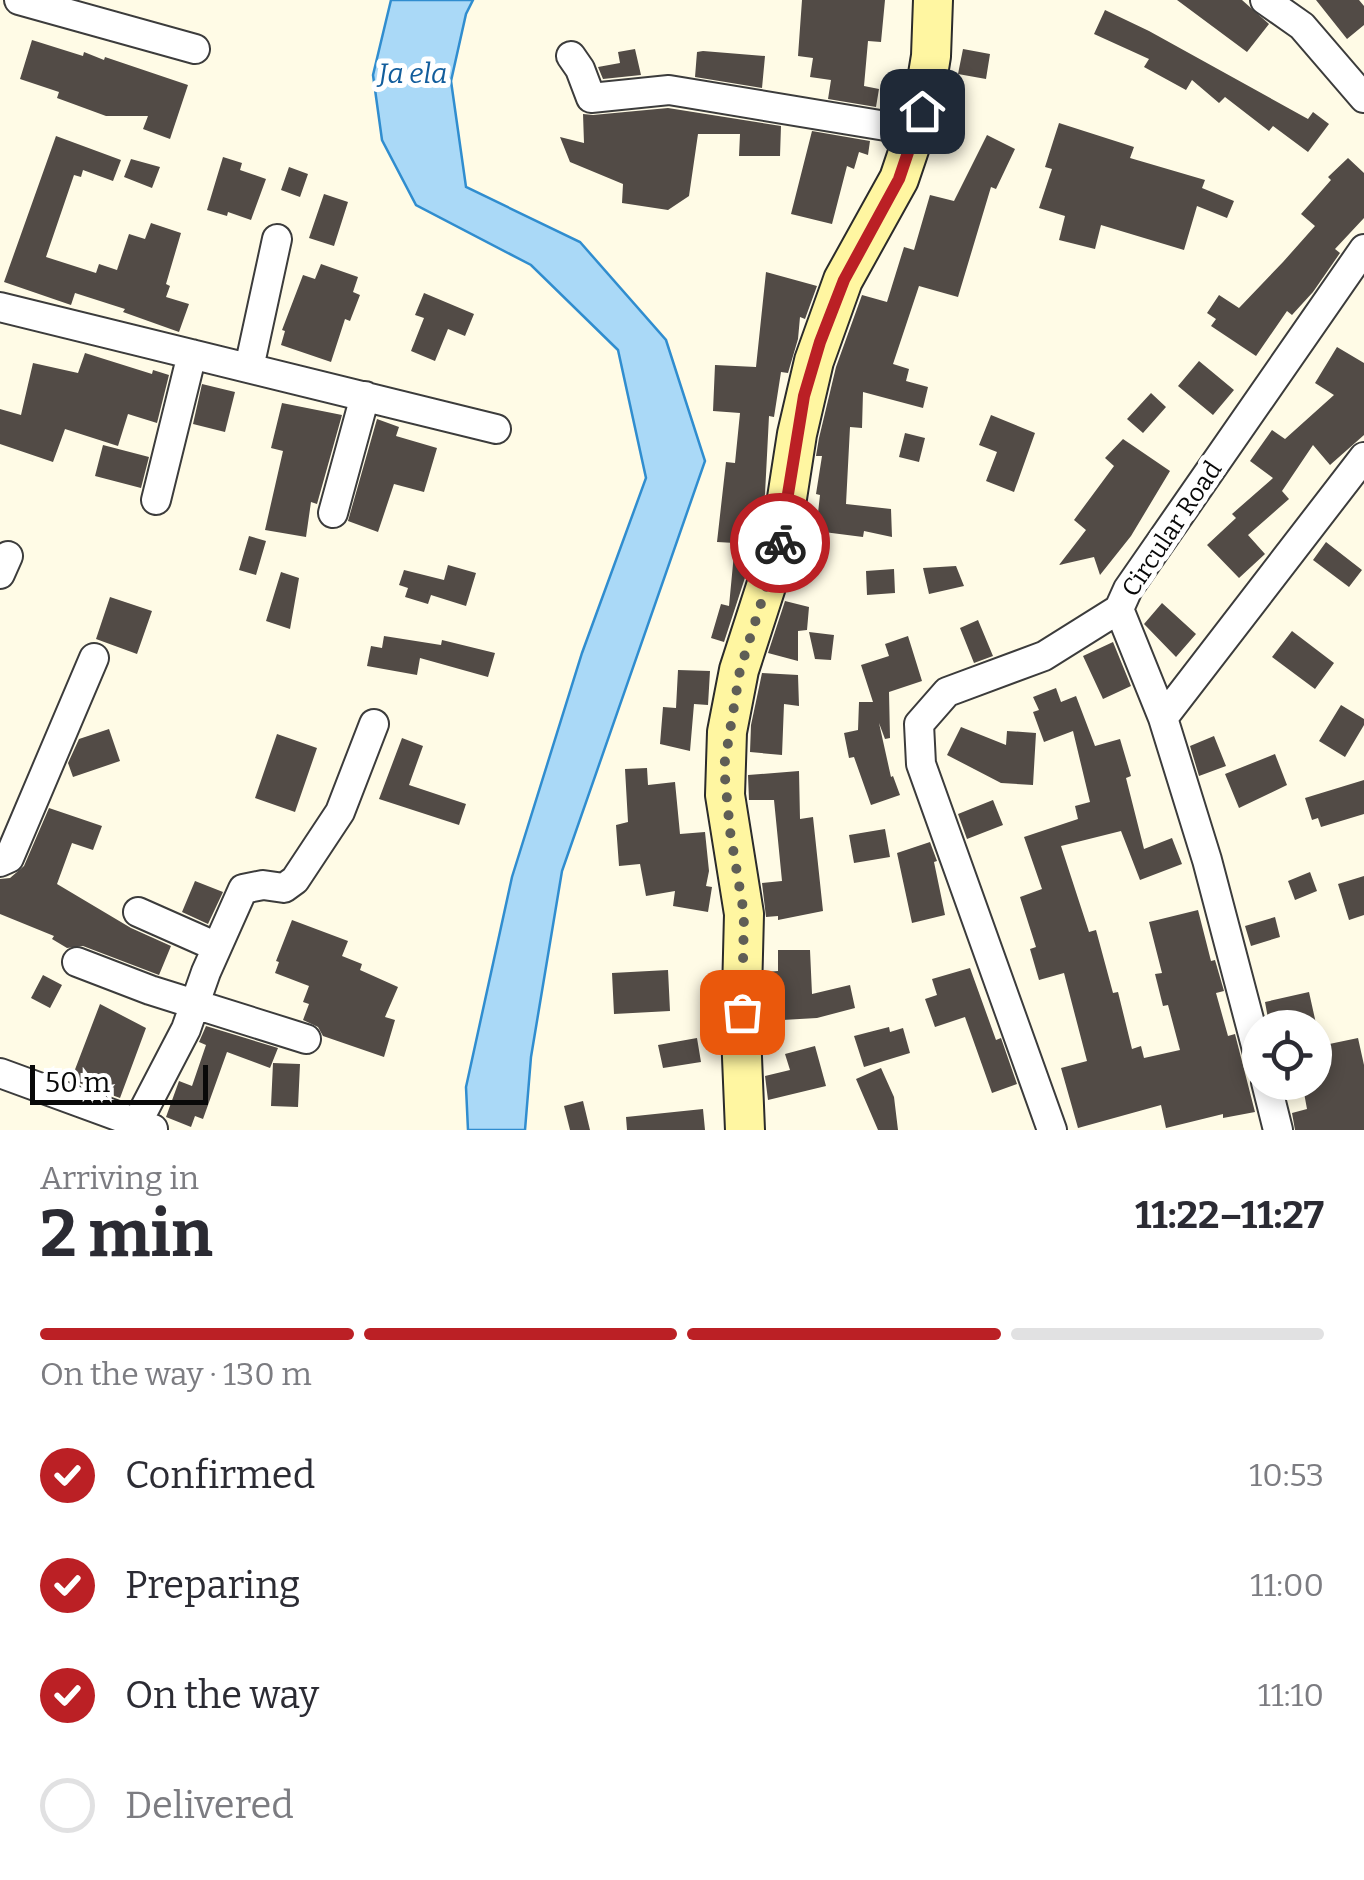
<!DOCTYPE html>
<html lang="en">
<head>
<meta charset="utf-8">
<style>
  :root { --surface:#fff; --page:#f7f7f7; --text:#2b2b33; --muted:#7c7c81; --line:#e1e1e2; --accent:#bb2025 }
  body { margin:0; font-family:Bitter,serif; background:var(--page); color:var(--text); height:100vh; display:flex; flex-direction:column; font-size:38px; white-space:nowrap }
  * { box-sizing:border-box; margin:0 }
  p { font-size:32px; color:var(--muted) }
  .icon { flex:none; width:55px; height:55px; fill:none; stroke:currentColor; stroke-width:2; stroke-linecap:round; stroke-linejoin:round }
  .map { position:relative; height:1130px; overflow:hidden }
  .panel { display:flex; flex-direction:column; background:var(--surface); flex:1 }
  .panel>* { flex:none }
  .fabs { position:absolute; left:1242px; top:1010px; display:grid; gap:20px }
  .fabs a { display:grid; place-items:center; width:90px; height:90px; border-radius:50%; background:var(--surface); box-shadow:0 5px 15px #0003; font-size:50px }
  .scale { position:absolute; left:30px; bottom:25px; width:178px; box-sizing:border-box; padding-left:10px; border:5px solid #090909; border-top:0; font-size:28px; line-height:35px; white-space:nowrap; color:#090909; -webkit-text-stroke:8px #fff; paint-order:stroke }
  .pin { position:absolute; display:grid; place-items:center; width:85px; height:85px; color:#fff; margin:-42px; border-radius:20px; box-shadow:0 5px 15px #0006 }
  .courier { position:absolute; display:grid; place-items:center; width:100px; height:100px; margin:-50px; border:8px solid #bb2025; border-radius:50%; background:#fff; color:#222; box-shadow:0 2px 12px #0007 }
  .summary em { font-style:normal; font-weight:700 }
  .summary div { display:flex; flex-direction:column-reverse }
  .summary { display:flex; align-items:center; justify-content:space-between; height:170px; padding:0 40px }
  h1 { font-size:65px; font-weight:700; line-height:75px }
  .bar { display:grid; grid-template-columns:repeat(4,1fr); gap:15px 10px; align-content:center; height:120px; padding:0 40px }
  .bar i { height:12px; border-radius:8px; background:var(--line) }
  .bar .on { background:var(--accent) }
  .bar p { grid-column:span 4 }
  ol { padding:0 40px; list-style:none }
  li { display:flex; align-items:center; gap:30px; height:110px }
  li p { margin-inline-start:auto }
  li .icon { padding:10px; border-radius:50%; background:var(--accent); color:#fff; stroke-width:4 }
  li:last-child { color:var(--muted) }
  li i { width:55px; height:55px; border:5px solid var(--line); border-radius:50% }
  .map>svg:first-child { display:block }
  .water { fill:#aad9f7; stroke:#308dcf; stroke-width:2.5 }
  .building { fill:#524b46 }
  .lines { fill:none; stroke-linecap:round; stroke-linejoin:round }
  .minor-casing { stroke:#3c3c3c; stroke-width:32 }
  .secondary-casing { stroke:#2b2b2b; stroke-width:42 }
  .minor { stroke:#fff; stroke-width:28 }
  .secondary { stroke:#fff6a1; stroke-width:38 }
  .done { stroke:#5f5e56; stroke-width:10; stroke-dasharray:0 18 }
  .route { stroke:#bb2025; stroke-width:12 }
  .labels { text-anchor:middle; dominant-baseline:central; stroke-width:10; stroke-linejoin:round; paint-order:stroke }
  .street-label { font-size:25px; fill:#090909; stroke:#fff }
  .water-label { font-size:28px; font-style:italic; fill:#125d9c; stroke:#fff }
</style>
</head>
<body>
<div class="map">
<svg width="1364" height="1130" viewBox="0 0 1364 1130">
  <rect width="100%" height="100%" fill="#fffbe6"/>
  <path class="water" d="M391,0H473L466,14L451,81L466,187L580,242L666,340L705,461L562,871L531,1057L525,1130H468L466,1087L512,877L582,653L646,478L618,350L531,265L416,205L382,140L373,75Z"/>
  <path class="building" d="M802,0H885L881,42L868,41L864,86L879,89L876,107L828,99L831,80L810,77L813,58L798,56Z
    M1177,0H1242L1269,24L1247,52Z
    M1316,0H1359L1364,6V25L1347,39Z
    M1105,10L1149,31L1308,119L1313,112L1329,124L1308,152L1273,126L1269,131L1225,97L1219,103L1192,80L1186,90L1144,67L1149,59L1094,34Z
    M32,40L83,56L84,52L104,60L105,57L188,85L170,139L143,129L148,116H106L57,98L59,92L20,79Z
    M635,49L641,75L603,79L598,67L620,63L618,52Z
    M963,49L990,54L986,79L958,74Z
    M703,51L765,56L762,88L695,77L697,52Z
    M668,108L781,126L780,156H739L740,134H698L689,196L668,210L622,203L623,184L570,162L560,137L584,143L583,114L593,115Z
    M1059,123L1134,147L1130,158L1205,180L1202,188L1234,201L1227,218L1197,206L1184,250L1101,225L1095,249L1059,240L1065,216L1039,208L1052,169L1045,167Z
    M812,131L870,141L868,155L859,152L854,169L847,166L832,224L791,214Z
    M987,135L1015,149L996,189L991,187L958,297L919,286L893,364L909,369L906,381L928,387L923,408L863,392L862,428L850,427L846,504L891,509L892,537L864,531L863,537L816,531L820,495L816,494L822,456H816L819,438L836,367L862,295L887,302L904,247L914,250L930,195L954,201Z
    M56,136L121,160L113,181L83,170L81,177L74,175L46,257L96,273L99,264L117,270L129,234L145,239L151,223L181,233L166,284L170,286L166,297L189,304L179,332L123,312L125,309L75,293L71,305L4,282Z
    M223,157L242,163L240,170L266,179L251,220L228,212L227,216L207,210Z
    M1348,158L1364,173V218L1335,249L1340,253L1313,292L1292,315L1287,311L1256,356L1211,326L1216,319L1207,313L1219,295L1239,308L1283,262L1315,226L1301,214L1331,180L1328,177Z
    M131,159L160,167L152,188L124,177Z
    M289,167L308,174L300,197L281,190Z
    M324,194L348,202L334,246L309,238Z
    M321,264L358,277L353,292L360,295L350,321L345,319L331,362L281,345L285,331L282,330L303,275L315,279Z
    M766,272L817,286L805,319L800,317L798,339L788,373L781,372L774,417L769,416L765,494L758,538L724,642L711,638L721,604L729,606L735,543L717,542L726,462L735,463L740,413L713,411L715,365L756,367Z
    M424,293L474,314L465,336L448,329L435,361L411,351L424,318L415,315Z
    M1337,347L1364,363V435L1330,465L1313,445L1282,491L1289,499L1248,535L1265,554L1239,578L1207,545L1236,518L1232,514L1273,478L1250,461L1272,430L1285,439L1334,395L1315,383Z
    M85,353L152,374L153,370L169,375L157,423L128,414L118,446L65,429L53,462L0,444V409L21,415L33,363L78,373Z
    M1199,361L1234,390L1213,415L1178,386Z
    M202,384L235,392L225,432L193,424Z
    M1151,393L1166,407L1143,433L1127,419Z
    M282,403L342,415L317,504L311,502L306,537L265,530L283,451L271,448Z
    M991,415L1035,433L1014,492L986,481L997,452L979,445Z
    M377,419L399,427L396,436L437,448L424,492L394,484L378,532L348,521Z
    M905,433L925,438L919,462L899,457Z
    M1123,439L1170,471L1131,536L1100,575L1094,557L1059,565L1086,530L1074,520L1114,466L1105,458Z
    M103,445L149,457L141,488L95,476Z
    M249,536L266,541L256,575L239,570Z
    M1326,542L1362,570L1349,587L1313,560Z
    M448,565L476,573L466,606L431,595L428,604L405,597L408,588L399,585L404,570L444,580Z
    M956,566L964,586L929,594L923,568Z
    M894,569L895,593L867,595L866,571Z
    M281,572L299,578L290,629L266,621Z
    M110,597L152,611L137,654L96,639Z
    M785,601L809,607L807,630L798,631V661L768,653Z
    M1162,603L1196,634L1176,657L1144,624Z
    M978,620L993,656L974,663L960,628Z
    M1292,631L1334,663L1315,689L1272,657Z
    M809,632L834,635L831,660L815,659Z
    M384,636L441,645L442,640L495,653L488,677L420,658L417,675L367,666L371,646L382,648Z
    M908,636L922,681L889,692L890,738L885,739L879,723L891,777L893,776L900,795L871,805L854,757L849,758L844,733L858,730L859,702H873L861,665L889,656L885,644Z
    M1113,642L1131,686L1103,699L1083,656Z
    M678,670L710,671L708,705L694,704L690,751L660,744L663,707L676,708Z
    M762,673L798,675L799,706L784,704L782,755L750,752L751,725Z
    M1056,688L1061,702L1076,696L1095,746L1120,739L1131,776L1126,778L1144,849L1172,838L1182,864L1140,880L1121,831L1061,846L1089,932L1096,930L1113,993L1118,992L1132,1049L1141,1046L1144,1058L1180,1050L1168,1005L1163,1006L1155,974L1162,973L1149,922L1198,910L1211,961L1215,960L1224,991L1216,993L1228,1036L1235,1034L1255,1112L1223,1118V1114L1166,1128L1161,1105L1078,1128L1061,1068L1087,1061L1064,973L1039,980L1030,949L1036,947L1020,897L1042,889L1024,837L1078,819L1075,806L1090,802L1073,731L1044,742L1033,712L1039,710L1033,697Z
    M1341,705L1364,719V725L1345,757L1319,741Z
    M961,727L1006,745L1007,731L1036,733L1033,785L1001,783L947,755Z
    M109,729L120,761L73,777L68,763L79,739Z
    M277,734L317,748L295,812L255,798Z
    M1214,736L1226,766L1199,776L1190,746Z
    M402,738L423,746L409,785L466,804L459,825L379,799Z
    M1275,754L1287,785L1239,808L1225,774Z
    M647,768L648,785L675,782L680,834L705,832L709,871L706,886L712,887L708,912L673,906L675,891L646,896L640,864L619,866L616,825L628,822L625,769Z
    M799,771L800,819L813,817L823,911L778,920V916L766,917L762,883L782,881L774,800H749L748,775Z
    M1364,780V814L1321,827L1318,818L1312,820L1305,798Z
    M993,800L1003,825L967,839L958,814Z
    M49,808L102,826L93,850L72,843L57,884L131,928L171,946L159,975L83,946L67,948L52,939L54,936L0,914V879L10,878L24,866Z
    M885,829L890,857L854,863L849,835Z
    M930,842L937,861L934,862L945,915L912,923L897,853Z
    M1310,872L1317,891L1295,900L1288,881Z
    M1364,876V915L1349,920L1338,884Z
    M195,881L223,892L208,924L182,912Z
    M1275,917L1280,937L1251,946L1245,926Z
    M292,920L348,941L342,956L362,964L360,970L398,987L385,1017L395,1020L384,1057L323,1036L318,1027L303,1020L309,1004L303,1002L309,986L275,973L279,962L276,961Z
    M778,950H810L812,994L850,985L855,1008L817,1018L765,1021V972L778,971Z
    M970,968L996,1040L1001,1038L1017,1084L992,1093L965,1017L935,1027L925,999L937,995L932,979Z
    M668,970L670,1011L614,1014L612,973Z
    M43,975L62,985L50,1008L31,998Z
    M1309,992L1317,1028H1279L1278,1021L1269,1024L1265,1002Z
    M100,1004L146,1028L120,1098L71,1080Z
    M206,1026L278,1048L270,1068L227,1052L203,1119L195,1116L191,1127L166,1117L179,1081L192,1086L206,1045L199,1042Z
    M889,1027L890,1032L903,1028L910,1053L864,1067L854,1036Z
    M697,1038L701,1062L663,1068L658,1045Z
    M1358,1038L1364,1065V1130H1295L1292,1113L1307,1109L1302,1082H1315V1047Z
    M815,1046L826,1086L768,1100L765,1076L790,1070L785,1054Z
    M273,1063L300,1064L298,1107L271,1106Z
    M881,1068L894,1097L898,1130H878L856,1079Z
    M583,1101L590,1130H570L564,1106Z
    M703,1109L705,1130H627L626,1117Z"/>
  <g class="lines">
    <g class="minor-casing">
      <path id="minor" d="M19,0L195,49
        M1265,0L1302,26L1364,98
        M571,56L580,69L591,98L669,90L916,131
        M0,307L496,429
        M249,368L277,239
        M156,500L192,354
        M333,513L365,396
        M0,574L8,556
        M1119,609L1163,718
        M0,862L9,858L94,658
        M138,912L217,947
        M77,962L150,990L306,1039
        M1260,1061L1207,860L1163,718L1364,457
        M0,1073L153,1129
        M1266,1082L1278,1130
        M137,1123L186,1029L206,972L243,889L263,885L284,888L295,880L340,812L374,724
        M1052,1130L921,764L919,724L947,692L1044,656L1119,609L1128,589L1364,249"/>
    </g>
    <g class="secondary-casing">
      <path id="secondary" d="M745,1130L741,1033L744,914L725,795L727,732L739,670L780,543L797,434L814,361L843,280L899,179L922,111L931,56L933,0"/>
    </g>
    <use href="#minor" class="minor"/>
    <use href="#secondary" class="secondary"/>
  </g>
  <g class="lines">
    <path class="done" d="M742,1012L744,914L730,831L724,767L740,670L780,543"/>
    <path class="route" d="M780,543L804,396L820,342L844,280L899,179L922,111"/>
  </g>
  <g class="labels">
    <g class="street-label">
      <text transform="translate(1172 529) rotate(-56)">Circular Road</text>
    </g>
    <g class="water-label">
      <text x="413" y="73">Ja ela</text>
    </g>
  </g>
</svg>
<div class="fabs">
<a><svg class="icon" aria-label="locate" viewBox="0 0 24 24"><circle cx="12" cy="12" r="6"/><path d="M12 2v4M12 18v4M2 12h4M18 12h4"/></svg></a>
</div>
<div class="scale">50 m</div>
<div class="pin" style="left:742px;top:1012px;background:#ea580c"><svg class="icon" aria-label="bag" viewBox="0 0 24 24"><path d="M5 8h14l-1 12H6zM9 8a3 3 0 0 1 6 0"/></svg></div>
<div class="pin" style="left:922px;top:111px;background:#1f2937"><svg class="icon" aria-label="home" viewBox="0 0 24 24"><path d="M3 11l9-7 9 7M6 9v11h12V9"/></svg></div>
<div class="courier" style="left:780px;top:543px"><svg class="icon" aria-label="bike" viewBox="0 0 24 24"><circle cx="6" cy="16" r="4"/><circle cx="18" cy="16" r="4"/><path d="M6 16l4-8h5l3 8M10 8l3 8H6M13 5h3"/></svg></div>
</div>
<section class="panel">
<div class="summary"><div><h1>2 min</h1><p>Arriving in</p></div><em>11:22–11:27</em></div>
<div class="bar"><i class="on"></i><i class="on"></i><i class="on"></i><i></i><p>On the way · 130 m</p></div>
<ol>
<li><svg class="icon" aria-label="check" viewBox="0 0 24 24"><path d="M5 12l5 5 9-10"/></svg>Confirmed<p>10:53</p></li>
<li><svg class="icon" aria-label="check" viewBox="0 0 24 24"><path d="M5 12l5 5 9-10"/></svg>Preparing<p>11:00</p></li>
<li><svg class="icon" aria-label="check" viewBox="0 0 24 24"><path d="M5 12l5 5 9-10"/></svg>On the way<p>11:10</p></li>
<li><i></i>Delivered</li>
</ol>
</section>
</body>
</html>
